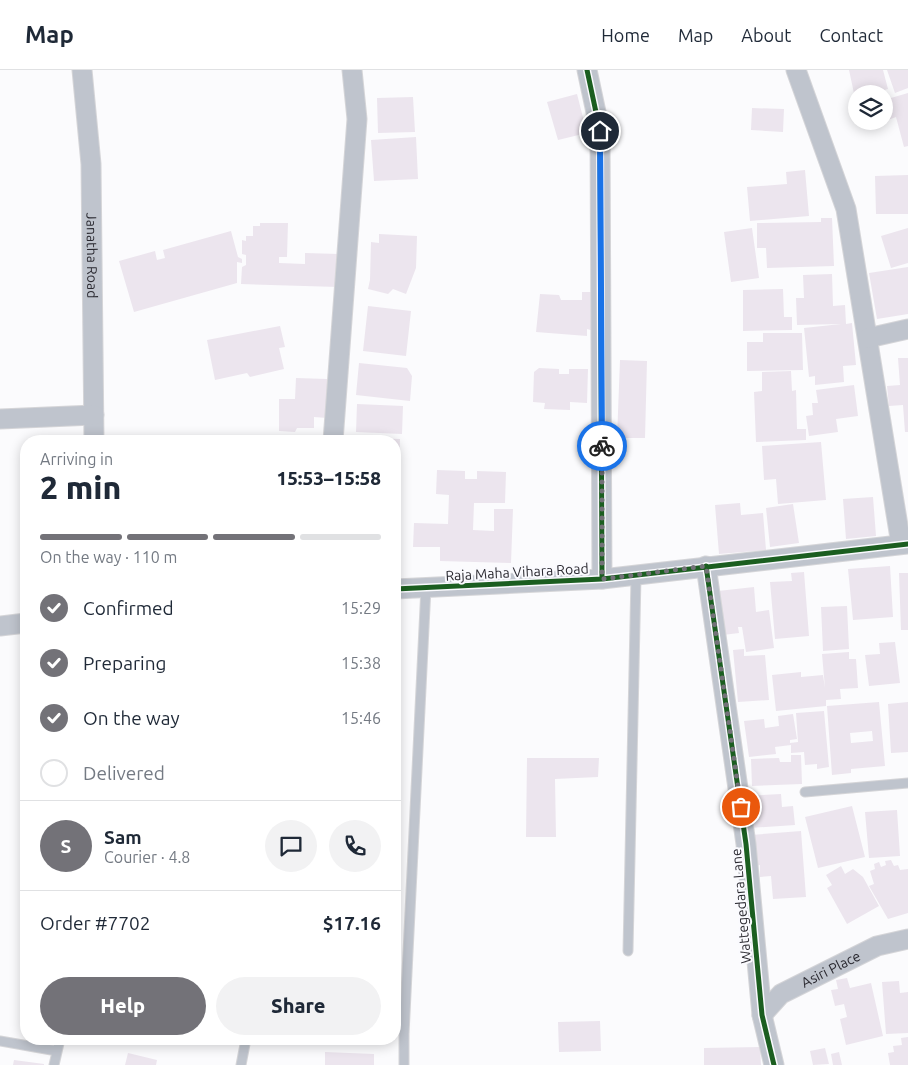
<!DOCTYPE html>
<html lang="en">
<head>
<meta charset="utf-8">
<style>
  :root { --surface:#fff; --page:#f2f2f3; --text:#1f2937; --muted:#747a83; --line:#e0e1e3; --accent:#737278 }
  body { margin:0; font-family:Ubuntu,sans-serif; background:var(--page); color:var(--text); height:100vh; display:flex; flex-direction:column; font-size:19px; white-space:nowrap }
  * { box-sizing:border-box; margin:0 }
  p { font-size:16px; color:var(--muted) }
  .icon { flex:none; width:28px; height:28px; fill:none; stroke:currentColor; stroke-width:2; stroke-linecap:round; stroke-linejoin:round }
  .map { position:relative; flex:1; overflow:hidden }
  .panel { position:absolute; left:20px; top:365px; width:381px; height:610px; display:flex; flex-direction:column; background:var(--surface); border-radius:20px; box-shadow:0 2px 12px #0003 }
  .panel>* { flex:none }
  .fabs { position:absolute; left:848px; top:15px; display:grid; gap:10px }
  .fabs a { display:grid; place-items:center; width:45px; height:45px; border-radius:50%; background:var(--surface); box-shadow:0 2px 12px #0003; font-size:25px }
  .pin { position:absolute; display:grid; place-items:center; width:42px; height:42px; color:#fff; margin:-21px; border:2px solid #fff; border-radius:50%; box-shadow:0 1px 5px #0007 }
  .courier { position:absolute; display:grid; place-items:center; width:50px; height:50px; margin:-25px; border:4px solid #1a73e8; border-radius:50%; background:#fff; color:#222; box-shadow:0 1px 6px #0007 }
  .headline em { font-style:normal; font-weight:800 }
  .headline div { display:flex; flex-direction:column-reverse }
  .headline { display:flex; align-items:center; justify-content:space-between; height:85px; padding:0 20px }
  h1 { font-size:32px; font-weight:800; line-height:38px }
  .bar { display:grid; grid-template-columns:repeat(4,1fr); gap:8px 5px; align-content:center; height:60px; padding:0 20px }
  .bar i { height:6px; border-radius:4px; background:var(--line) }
  .bar .selected { background:var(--accent) }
  .bar p { grid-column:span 4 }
  .line { display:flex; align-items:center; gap:12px; padding:0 20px; border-top:1px solid var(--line) }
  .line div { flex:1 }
  .round { display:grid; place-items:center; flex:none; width:52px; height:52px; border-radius:26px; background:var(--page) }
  ol { padding:0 20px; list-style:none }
  li { display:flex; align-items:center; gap:15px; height:55px }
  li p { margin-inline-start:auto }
  li .icon { padding:5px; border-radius:50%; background:var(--accent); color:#fff; stroke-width:4 }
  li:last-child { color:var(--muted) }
  li i { width:28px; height:28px; border:2px solid var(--line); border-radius:50% }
  .action { display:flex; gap:10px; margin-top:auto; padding:10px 20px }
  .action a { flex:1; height:58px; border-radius:30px; background:var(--accent); color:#fff; font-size:20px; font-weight:800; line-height:58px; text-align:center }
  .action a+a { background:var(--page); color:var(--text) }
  header { display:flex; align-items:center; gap:30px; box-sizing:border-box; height:70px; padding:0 25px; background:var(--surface); border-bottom:1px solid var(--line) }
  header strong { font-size:24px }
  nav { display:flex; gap:28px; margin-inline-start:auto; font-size:18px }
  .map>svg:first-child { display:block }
  .building { fill:#ece5ee; fill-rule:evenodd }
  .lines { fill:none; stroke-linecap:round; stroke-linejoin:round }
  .lane-casing { stroke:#d5d5d8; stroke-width:11 }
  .street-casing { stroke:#d5d5d8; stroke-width:21 }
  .lane { stroke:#bfc4cd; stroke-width:9 }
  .street { stroke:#bfc4cd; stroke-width:19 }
  .cycleway-casing { stroke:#fafafe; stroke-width:8 }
  .cycleway { stroke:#1b5e20; stroke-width:5 }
  .done { stroke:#737278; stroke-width:5; stroke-dasharray:0 9 }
  .route { stroke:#1a73e8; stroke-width:6 }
  .labels { text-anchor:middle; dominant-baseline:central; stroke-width:4; stroke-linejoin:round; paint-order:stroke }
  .street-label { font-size:14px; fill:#2a2930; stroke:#fafafe }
</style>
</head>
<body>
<header>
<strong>Map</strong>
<nav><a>Home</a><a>Map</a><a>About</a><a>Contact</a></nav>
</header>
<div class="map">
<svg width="908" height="995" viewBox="0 0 908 995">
  <rect width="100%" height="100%" fill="#fbfbfd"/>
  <path class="building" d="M849,0H883L888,19L871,24H856L855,28Z
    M887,0H908V18L895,23Z
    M908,23V76L904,77L896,47L885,51L884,30Z
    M577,24L587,63L558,70L547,32Z
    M413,27L415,62L378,63L377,28Z
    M752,38L784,39L783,62L751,60Z
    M416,67L418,109L374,111L371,70Z
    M805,100L809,146L750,151L747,117L787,114L786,102Z
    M908,105V144H876L875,106Z
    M821,148H832L834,196L767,198L766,178H757V153L821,152Z
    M260,153H288L287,187H279V193L305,194V183L339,184L338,217L241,214L242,197L246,195V185L242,184V170L246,171V166H253V156H260Z
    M752,158L759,208L731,212L724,162Z
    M908,158V193L891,198L881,166Z
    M231,161L238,187L242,189V193L237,192V213L134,242L119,191L155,181L157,190L165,188L163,180Z
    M379,164L417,166L416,198L406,224L393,219L388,224L368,219L370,210L371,172L379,173Z
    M908,197V244L877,249L869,203Z
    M832,204L833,236L845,235L846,254L852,253L856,295L843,296L844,312L815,315V306L809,307L804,258L841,254L797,255L796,228H804L803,205Z
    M783,219L784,247H792V260L743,261V220Z
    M582,222H593L594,261L587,259V266L536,262L540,224L559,225L561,230H582Z
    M368,236L411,241L406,286L363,281Z
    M280,256L285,277L279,278L284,299L250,307L247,303L215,310L207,270Z
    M763,263H802L803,300L747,301V272H763Z
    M898,288H908V362H905L903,335L889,336L887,316L900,315Z
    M620,290L647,291L645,368H617Z
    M359,293L407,298L412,306L410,331L356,325Z
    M539,298L559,299V304H569V299H588L587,333L570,332V340L544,339L545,333L533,332L534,302Z
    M791,301L792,321L796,320L797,359H806V370L756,372L754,322L762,321V302Z
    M296,308L327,309V348L314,347V358H297L295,362L279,361V329H295Z
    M854,315L858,346L836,349L838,362L809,366L806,346L813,345L812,333H818L816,320Z
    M357,334L403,336L402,364L356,362Z
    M279,368L310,370V371H279Z
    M361,368L400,369L398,430H395V371H354Z
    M821,372L826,430L778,434L776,409L764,410L762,376Z
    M437,400L465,401V409H477V401L506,402L505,433H474L473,460L494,461V439H513L511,493L440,491V477H413L414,453L448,454L449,425L436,424Z
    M873,427L876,466L846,469L843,429Z
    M740,433L741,445L763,443L766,480L719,484L715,435Z
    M793,434L799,473L770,477L766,438Z
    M890,496L893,547L853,550L848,499Z
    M804,502L809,566L775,569L770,512L792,511L791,503Z
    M899,503H908V560H901Z
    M754,517L756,542L769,540L774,578L746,582L742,557H738L739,563L723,565L718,521Z
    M847,536L849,579L823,581L821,537Z
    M895,572L900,613L869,616L865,585L880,584L879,573Z
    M744,579V586L765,585L769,630L738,632L733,580Z
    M849,582V589H856L858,618L840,619L841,629L826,630V636L776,641L772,605L801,602V607L823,605L825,618L822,584Z
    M879,632L885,696L851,699V703L832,705L827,636ZM872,661L873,671L851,673L850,663Z
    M908,632V682L891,683L888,634Z
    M824,641L829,697L817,699V694L805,695L804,682L791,683V675L775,677L776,684L749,687L744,651L764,649L765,658L779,656L778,646L793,644L797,669L790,670V673L798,672L796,643Z
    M791,685H801L802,714L752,716L751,689L779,688L780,692H791Z
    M527,688H599L598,707L555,709L556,767H526Z
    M781,724L782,737L793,736L795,755L749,758L747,726Z
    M852,736L865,787L818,798L805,747Z
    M897,740L900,786L869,788L865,742Z
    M801,761L806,827L773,829L771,806L760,807V795L754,796L751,765Z
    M891,790L894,796L898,795L900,800L908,799V843L888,849L869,816L874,814L870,801L875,799L874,794L879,792L881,797L886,795L885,791Z
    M841,796L845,804L853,799L863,807L879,836L847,854L827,818L832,815L826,805Z
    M847,908L850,918L871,913L883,966L846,975L840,949L847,947L844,934L835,936L831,920L838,919L836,910Z
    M899,911L900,923L908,922V963L886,964L882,912Z
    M600,951L601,981L559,982L558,952Z
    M908,967V995H890L888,983L894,982L893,976L902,975L901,968Z
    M760,977L761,995H704V978Z
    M825,978L829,994L813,995L810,981Z
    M325,982L374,984V995H325Z
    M839,982L842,995H833L831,984Z
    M128,983L157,990L156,995H125Z
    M14,990L44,994V995H13Z"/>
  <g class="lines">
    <g class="lane-casing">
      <path id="lane" d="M805,722L908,713
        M628,881L636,506
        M0,971L57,981
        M54,995L60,969
        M241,995L246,969
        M404,995V964L426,517"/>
    </g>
    <g class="street-casing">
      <g id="street">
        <path id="s1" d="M82,0L91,94L94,371"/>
        <path d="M587,0L600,61L602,509"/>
        <path d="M796,0L846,139L901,474"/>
        <path d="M868,268L908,259"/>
        <path d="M0,349L94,345"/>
        <path d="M333,371L357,49L352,0"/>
        <path d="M706,496L746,774L762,945L774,995"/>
        <path d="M395,519L602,509L908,474"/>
        <path d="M0,556L26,553"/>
        <path id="s2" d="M762,945L781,924L877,876L908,869"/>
      </g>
    </g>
    <use href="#lane" class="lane"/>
    <use href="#street" class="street"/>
    <g class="cycleway-casing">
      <path id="cycleway" d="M587,0L600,61L602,509
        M706,496L746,774L762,945L774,995
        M395,519L602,509L908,474"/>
    </g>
    <use href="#cycleway" class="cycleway"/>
  </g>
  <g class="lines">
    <path class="done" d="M602,376V509L706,496L741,737"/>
    <path class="route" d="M600,61L602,376"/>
  </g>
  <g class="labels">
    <g class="street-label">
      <text stroke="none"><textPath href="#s1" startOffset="186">Janatha Road</textPath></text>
      <text transform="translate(517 502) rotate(-3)">Raja Maha Vihara Road</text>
      <text transform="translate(741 836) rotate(-95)">Wattegedara Lane</text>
      <text stroke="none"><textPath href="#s2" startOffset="84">Asiri Place</textPath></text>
    </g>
  </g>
</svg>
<div class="fabs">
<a><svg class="icon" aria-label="layers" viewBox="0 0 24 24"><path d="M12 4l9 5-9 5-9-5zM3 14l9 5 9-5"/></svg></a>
</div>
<div class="pin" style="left:741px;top:737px;background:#ea580c"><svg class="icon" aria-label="bag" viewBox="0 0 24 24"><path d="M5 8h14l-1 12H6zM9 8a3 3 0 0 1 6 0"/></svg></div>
<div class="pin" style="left:600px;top:61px;background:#1f2937"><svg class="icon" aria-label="home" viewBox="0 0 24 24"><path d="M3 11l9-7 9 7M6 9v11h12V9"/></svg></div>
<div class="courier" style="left:602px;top:376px"><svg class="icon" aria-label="bike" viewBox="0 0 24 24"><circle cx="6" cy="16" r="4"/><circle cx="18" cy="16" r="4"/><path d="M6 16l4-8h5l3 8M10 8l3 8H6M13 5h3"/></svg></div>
<section class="panel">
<div class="headline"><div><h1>2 min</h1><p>Arriving in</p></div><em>15:53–15:58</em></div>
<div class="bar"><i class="selected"></i><i class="selected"></i><i class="selected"></i><i></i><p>On the way · 110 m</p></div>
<ol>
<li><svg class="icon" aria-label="check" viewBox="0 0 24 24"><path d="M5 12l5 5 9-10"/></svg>Confirmed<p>15:29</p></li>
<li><svg class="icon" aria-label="check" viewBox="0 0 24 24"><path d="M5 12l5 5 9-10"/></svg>Preparing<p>15:38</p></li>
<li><svg class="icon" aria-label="check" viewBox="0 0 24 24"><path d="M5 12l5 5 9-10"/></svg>On the way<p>15:46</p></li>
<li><i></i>Delivered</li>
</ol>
<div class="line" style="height:90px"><b class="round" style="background:var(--accent);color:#fff">S</b><div><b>Sam</b><p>Courier · 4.8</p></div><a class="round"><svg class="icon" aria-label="chat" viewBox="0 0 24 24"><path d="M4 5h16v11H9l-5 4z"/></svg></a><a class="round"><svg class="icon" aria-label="phone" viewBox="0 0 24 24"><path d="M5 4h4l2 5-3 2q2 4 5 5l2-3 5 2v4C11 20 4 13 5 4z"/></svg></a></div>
<div class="line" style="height:65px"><div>Order #7702</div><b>$17.16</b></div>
<div class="action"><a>Help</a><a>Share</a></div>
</section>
</div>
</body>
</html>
